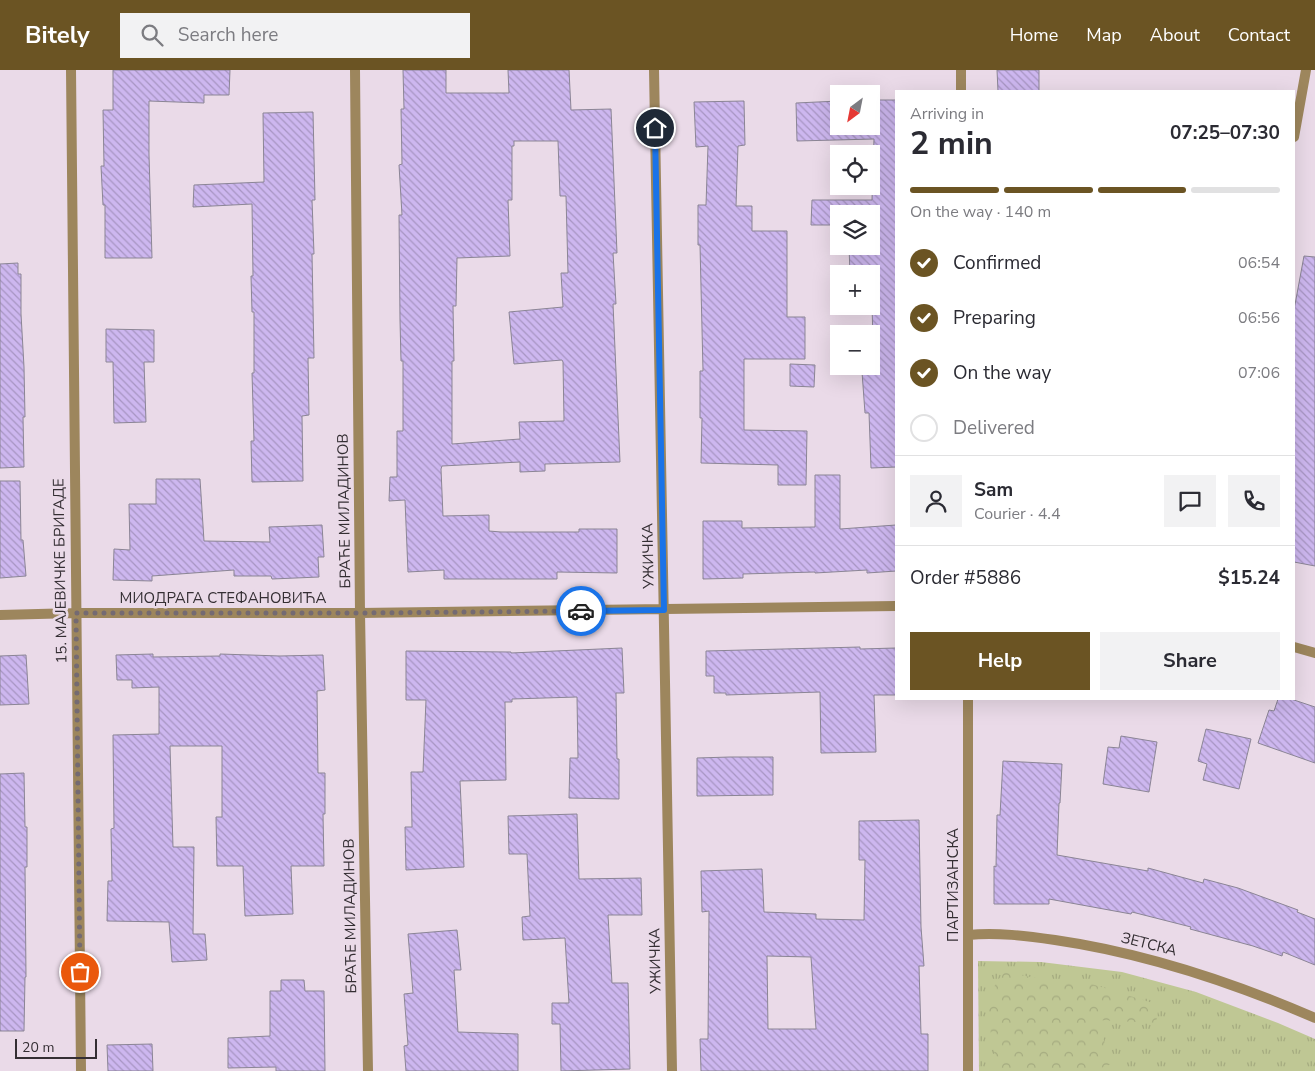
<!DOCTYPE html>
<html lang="en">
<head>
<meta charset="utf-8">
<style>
  :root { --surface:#fff; --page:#f2f2f3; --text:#2b2b33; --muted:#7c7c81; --line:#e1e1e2; --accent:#6b5423 }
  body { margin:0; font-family:"Nunito Sans",sans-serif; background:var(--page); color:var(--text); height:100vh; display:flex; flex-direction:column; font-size:19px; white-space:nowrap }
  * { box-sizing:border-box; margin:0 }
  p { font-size:16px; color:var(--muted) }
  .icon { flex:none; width:28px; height:28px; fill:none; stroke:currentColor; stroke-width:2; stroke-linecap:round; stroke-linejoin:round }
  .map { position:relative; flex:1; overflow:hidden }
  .drawer { position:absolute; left:895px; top:20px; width:400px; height:610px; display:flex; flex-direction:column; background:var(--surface); border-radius:0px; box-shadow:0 5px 20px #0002 }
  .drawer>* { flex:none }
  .needle { width:32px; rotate:212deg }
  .fabs { position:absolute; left:830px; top:15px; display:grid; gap:10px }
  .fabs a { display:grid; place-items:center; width:50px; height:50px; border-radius:0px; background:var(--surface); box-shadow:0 5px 20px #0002; font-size:25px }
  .scale { position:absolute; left:15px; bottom:12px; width:82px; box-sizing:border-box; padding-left:5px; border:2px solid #342e33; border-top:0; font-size:14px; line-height:18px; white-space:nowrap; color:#342e33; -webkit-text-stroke:4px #eadae8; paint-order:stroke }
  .pin { position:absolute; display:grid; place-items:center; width:42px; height:42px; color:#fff; margin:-21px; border:2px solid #fff; border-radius:50%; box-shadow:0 1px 5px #0007 }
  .courier { position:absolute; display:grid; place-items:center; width:50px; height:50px; margin:-25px; border:4px solid #1a73e8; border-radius:50%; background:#fff; color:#222; box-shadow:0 1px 6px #0007 }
  .summary em { font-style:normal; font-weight:700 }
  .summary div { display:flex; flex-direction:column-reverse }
  .summary { display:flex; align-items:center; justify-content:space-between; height:85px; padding:0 15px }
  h1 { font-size:32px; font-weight:700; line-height:38px }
  .bar { display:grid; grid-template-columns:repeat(4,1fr); gap:8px 5px; align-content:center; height:60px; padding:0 15px }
  .bar i { height:6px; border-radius:4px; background:var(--line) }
  .bar .active { background:var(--accent) }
  .bar p { grid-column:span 4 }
  .line { display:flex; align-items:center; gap:12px; padding:0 15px; border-top:1px solid var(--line) }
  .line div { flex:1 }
  .round { display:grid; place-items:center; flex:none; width:52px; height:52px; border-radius:0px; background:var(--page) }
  ol { padding:0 15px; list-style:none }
  li { display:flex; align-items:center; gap:15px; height:55px }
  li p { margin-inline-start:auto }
  li .icon { padding:5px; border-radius:50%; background:var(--accent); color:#fff; stroke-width:4 }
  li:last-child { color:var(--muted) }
  li i { width:28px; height:28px; border:2px solid var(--line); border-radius:50% }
  .action { display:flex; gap:10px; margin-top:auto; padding:10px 15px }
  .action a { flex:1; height:58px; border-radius:0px; background:var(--accent); color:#fff; font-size:20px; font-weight:700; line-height:58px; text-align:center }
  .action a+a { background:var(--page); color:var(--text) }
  header { display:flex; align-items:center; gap:30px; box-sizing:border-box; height:70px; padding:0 25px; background:var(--accent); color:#fff }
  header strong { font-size:24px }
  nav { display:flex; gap:28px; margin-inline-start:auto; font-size:18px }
  .search { width:350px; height:45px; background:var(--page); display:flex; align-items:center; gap:12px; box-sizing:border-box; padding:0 18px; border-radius:0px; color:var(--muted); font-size:19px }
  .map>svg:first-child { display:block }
  .grass { fill:url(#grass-tufts) }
  .forest { fill:url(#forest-crowns) }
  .building { fill:url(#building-back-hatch); stroke:#8b8595; fill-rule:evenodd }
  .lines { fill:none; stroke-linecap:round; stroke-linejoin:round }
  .street { stroke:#9d865d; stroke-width:10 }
  .done { stroke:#746a72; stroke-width:5; stroke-dasharray:0 9 }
  .route { stroke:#1a73e8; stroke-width:6 }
  .labels { text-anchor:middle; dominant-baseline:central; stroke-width:5; stroke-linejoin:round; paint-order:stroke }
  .street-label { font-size:15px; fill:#342e33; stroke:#eadae8 }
</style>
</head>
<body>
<header>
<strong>Bitely</strong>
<div class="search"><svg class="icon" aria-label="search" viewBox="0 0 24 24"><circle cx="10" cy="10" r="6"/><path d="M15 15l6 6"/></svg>Search here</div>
<nav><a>Home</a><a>Map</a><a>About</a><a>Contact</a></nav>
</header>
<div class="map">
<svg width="1315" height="1001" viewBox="0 0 1315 1001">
  <defs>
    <pattern id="grass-tufts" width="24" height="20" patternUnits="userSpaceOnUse" patternTransform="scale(1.25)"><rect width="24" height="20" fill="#bfc794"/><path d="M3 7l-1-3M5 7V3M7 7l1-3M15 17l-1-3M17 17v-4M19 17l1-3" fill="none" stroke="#a5ab80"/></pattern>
    <pattern id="forest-crowns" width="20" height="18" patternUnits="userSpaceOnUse" patternTransform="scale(1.25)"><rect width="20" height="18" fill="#bfc794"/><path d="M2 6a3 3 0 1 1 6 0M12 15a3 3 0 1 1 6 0" fill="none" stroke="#a5ab80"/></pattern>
    <pattern id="building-back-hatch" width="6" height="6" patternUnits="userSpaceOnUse" patternTransform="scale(1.25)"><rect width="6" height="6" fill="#cdb7ef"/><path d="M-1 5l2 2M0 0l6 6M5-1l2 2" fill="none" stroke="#a795c2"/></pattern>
  </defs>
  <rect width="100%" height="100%" fill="#eadae8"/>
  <path class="grass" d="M978,891L1041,892L1122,902L1196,922L1278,953L1315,969V1001H979Z"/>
  <path class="forest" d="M1004,902L1036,908L1082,911L1159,935L1156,953L1097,950L1112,994L1093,1001H996C996,974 983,949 992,922C994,915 1000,908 1004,902Z"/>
  <path class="building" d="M113,0H230L229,25H204V33L149,31V85L152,188H105V135H103L101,96H104L103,40H113Z
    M403,0H446V23H509L508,0H569L571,40L611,39L617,183H613L616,234H613L620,392L545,394V401L520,402V392L442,396L441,399L443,446L489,445V461L501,462H579V459H617V503L557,502V509H444V500L408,502L405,430L389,431L390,407H397V361H403V291H401L400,250L399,145H402L399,95L402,94L401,39H404ZM514,71H558L560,126H566L568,203H561L563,237L509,242L514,294L562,290L563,292L564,351L519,352L520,369L452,374V291H454L453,236H456L457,188L510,186L508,130H512V76H514Z
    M997,0H1039V21H998Z
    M871,30H896V397L871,398L869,343H865L862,302L874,301L871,204H850L849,176H871V144H839V155H811L812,130H872L874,69L797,71L796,33L839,31V56H871Z
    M744,31L745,75L738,76L736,136H752V161H787V247H805V289H744V360L807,361L806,415H778V395L701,393L702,348H700V301H703L700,175H698V135H706L708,76L696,77L694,32Z
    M313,42L315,130H312L314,184H312L314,288H308L309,345L302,346L303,411L252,412L251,371H254L252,303H254V242H252L251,206H253L252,134L193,137L194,115L264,112L263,43Z
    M1304,186L1315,187V496L1294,492V240Z
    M18,193V204H21V244L24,297L25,347H23L24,397L0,398V194Z
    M106,259L154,260V292H144L146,352L114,353L113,292H106Z
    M790,294L815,295L814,317L790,316Z
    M815,405H840V459L896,455V501L867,503V500L815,503V502L743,504V508L703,509V451H742V458L815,457Z
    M156,409H200L204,471L270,472L269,457L322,455L324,487H318L319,507L272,509L271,506H234V500L152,506V511L113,510L114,479L130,480L129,434H156Z
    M0,411H20L21,470H23L26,506L0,508Z
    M860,577V579L896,578V625H874L876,682L821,683L820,622L726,625V623H714V606H706V581Z
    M622,578L624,623H616L617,689H619V729L569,728L570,688H578L577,627L512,629V632H505L506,710L460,711L464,797L406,800L405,757H412L411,702H423L426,630H406V581L511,582V583Z
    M153,584V587L220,586V584L280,586L323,585L325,620L317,621L318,703H325V744H323L324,796H291L293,844L245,846L243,796H217L216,747H222V676H170L173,777H194L193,864H205L207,890L172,892L169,852L107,851L108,811H112L111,759L114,758L113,665L159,664V617L132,618V610H117L116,585Z
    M26,585L29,634L0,635V586Z
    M1278,629H1291L1315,637V693L1258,673L1269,640L1274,641Z
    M1206,659L1251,669L1239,719L1203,710L1207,694L1198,691Z
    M1121,666L1157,672L1149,722L1103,714L1108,677L1119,678Z
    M730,687H773V725L697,726V688Z
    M1003,691L1062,694L1060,733H1059L1057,785L1148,801V798L1203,813L1204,809L1238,818L1298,840L1297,842L1315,849V895L1283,882L1282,886L1253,876L1190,859L1191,857L1132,842L1131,844L1049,829V834H994V796L996,797L997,745H1000Z
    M24,703L25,757H27V797H25L26,907H25L24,961H0V704Z
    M577,744L579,809L641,808L642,845H608L612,913H628L630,999L561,1001L560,954H552V933H569L565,868L523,870L522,847L530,846L527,784H509L508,746Z
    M919,750L921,857L924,896H919L921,964H928V1001H701L700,969H708L709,841L702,842L701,801L762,799L764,842L816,844V849L864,850L865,790H859V751ZM767,886L811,887L816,959H768Z
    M457,860L461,900H454L458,962L518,964V1001H406L404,976L408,975L404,924L413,923L408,864Z
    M281,910H304L305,921H324L325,1001H276V997L228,998V968L270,966V921H281Z
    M152,974L153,1001H108L107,975Z"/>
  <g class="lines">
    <path class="street" d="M71,0L81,1001
      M355,0L360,543L368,1001
      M654,0L672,1001
      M961,0V21
      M1294,67L1306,0
      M0,545L76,543H360L896,536
      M1294,577L1315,583
      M968,629V1001
      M968,865C997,862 1026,866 1055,870C1145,883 1232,912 1315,948"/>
  </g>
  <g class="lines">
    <path class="done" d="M80,902L76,543H360L581,541"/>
    <path class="route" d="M581,541L664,540L655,58"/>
  </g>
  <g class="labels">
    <g class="street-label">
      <text transform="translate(344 441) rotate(-91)">БРАЋЕ МИЛАДИНОВ</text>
      <text transform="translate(648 486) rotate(-91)">УЖИЧКА</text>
      <text transform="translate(60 501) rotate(-91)">15. МАЈЕВИЧКЕ БРИГАДЕ</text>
      <text x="223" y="528">МИОДРАГА СТЕФАНОВИЋА</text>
      <text transform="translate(953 815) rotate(-90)">ПАРТИЗАНСКА</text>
      <text transform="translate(350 846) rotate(-91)">БРАЋЕ МИЛАДИНОВ</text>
      <text transform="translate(1149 874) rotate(14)">ЗЕТСКА</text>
      <text transform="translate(655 891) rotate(-91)">УЖИЧКА</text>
    </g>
  </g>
</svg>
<div class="fabs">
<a><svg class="needle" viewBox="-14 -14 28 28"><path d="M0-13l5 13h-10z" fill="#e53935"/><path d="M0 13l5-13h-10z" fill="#7c7c81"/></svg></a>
<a><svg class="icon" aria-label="locate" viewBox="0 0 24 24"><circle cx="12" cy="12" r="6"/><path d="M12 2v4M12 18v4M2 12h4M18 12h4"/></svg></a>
<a><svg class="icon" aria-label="layers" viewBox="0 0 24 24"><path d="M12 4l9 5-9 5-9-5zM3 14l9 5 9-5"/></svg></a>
<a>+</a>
<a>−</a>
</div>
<div class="scale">20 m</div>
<div class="pin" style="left:80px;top:902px;background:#ea580c"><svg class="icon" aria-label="bag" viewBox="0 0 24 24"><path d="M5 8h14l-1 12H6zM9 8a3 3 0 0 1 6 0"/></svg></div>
<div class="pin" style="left:655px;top:58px;background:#1f2937"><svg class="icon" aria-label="home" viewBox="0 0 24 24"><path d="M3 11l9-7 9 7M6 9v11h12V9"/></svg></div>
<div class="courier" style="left:581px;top:541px"><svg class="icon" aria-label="car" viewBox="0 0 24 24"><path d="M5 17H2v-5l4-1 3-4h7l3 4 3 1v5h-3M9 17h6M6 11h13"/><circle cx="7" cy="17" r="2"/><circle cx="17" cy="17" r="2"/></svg></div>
<section class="drawer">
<div class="summary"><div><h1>2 min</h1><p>Arriving in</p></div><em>07:25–07:30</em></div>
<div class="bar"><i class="active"></i><i class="active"></i><i class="active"></i><i></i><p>On the way · 140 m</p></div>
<ol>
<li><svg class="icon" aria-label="check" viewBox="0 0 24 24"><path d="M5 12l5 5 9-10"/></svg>Confirmed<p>06:54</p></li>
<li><svg class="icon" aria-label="check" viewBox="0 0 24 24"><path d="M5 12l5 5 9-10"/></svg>Preparing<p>06:56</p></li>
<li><svg class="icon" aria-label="check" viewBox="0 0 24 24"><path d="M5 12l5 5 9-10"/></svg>On the way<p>07:06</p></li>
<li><i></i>Delivered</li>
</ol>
<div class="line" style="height:90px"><a class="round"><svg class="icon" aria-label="person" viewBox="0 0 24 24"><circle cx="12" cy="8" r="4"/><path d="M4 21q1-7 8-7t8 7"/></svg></a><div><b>Sam</b><p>Courier · 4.4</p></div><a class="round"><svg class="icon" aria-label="chat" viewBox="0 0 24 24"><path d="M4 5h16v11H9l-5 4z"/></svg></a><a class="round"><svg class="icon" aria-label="phone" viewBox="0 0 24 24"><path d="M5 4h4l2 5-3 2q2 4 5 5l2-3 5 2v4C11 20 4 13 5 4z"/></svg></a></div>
<div class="line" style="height:65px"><div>Order #5886</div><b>$15.24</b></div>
<div class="action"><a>Help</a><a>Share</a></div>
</section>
</div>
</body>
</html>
